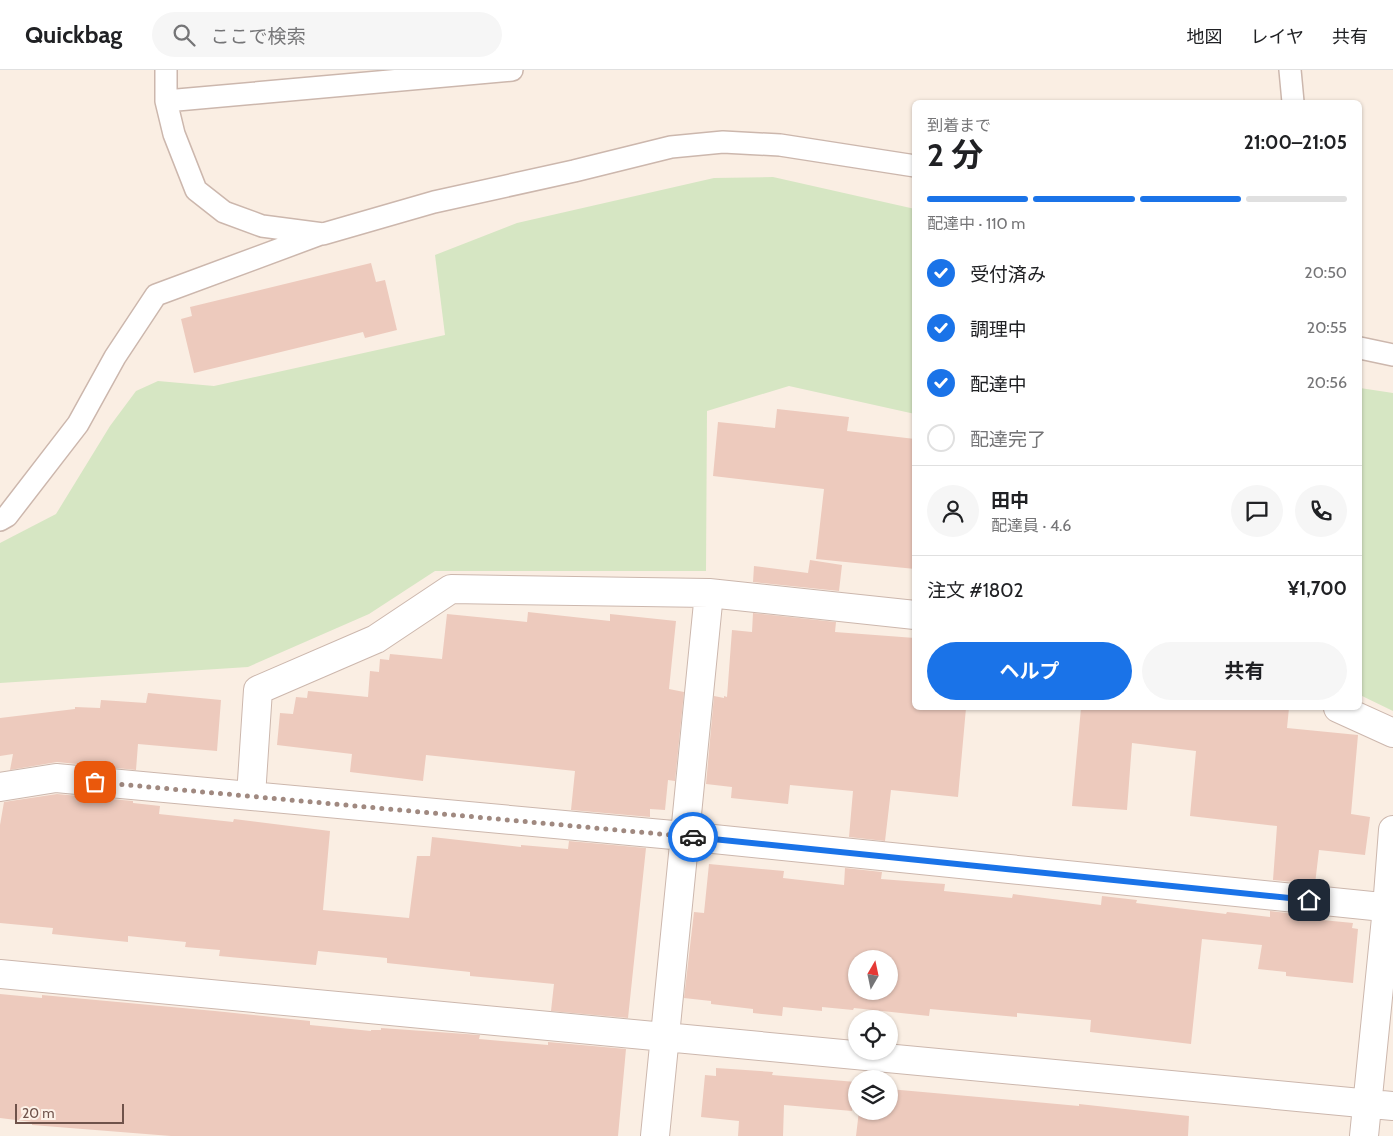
<!DOCTYPE html>
<html lang="ja">
<head>
<meta charset="utf-8">
<style>
  :root { --surface:#fff; --page:#f6f6f6; --text:#202124; --muted:#757577; --line:#e0e0e0; --accent:#1a73e8 }
  body { margin:0; font-family:Cabin,"Noto Sans JP",sans-serif; background:var(--page); color:var(--text); height:100vh; display:flex; flex-direction:column; font-size:19px; white-space:nowrap }
  * { box-sizing:border-box; margin:0 }
  p { font-size:16px; color:var(--muted) }
  .icon { flex:none; width:28px; height:28px; fill:none; stroke:currentColor; stroke-width:2; stroke-linecap:round; stroke-linejoin:round }
  .map { position:relative; flex:1; overflow:hidden }
  .panel { position:absolute; left:912px; top:30px; width:450px; height:610px; display:flex; flex-direction:column; background:var(--surface); border-radius:8px; box-shadow:0 1px 4px #0004 }
  .panel>* { flex:none }
  .needle { width:32px; rotate:9deg }
  .fabs { position:absolute; left:848px; top:880px; display:grid; gap:10px }
  .fabs a { display:grid; place-items:center; width:50px; height:50px; border-radius:50%; background:var(--surface); box-shadow:0 1px 4px #0004; font-size:25px }
  .scale { position:absolute; left:15px; bottom:12px; width:109px; box-sizing:border-box; padding-left:5px; border:2px solid #6f534b; border-top:0; font-size:14px; line-height:18px; white-space:nowrap; color:#6f534b; -webkit-text-stroke:4px #fdf2e8; paint-order:stroke }
  .pin { position:absolute; display:grid; place-items:center; width:42px; height:42px; color:#fff; margin:-21px; border-radius:10px; box-shadow:0 2px 8px #0006 }
  .courier { position:absolute; display:grid; place-items:center; width:50px; height:50px; margin:-25px; border:4px solid #1a73e8; border-radius:50%; background:#fff; color:#222; box-shadow:0 1px 6px #0007 }
  .overview em { font-style:normal; font-weight:700 }
  .overview div { display:flex; flex-direction:column-reverse }
  .overview { display:flex; align-items:center; justify-content:space-between; height:85px; padding:0 15px }
  h1 { font-size:32px; font-weight:700; line-height:38px }
  .bar { display:grid; grid-template-columns:repeat(4,1fr); gap:8px 5px; align-content:center; height:60px; padding:0 15px }
  .bar i { height:6px; border-radius:4px; background:var(--line) }
  .bar .active { background:var(--accent) }
  .bar p { grid-column:span 4 }
  .line { display:flex; align-items:center; gap:12px; padding:0 15px; border-top:1px solid var(--line) }
  .line div { flex:1 }
  .round { display:grid; place-items:center; flex:none; width:52px; height:52px; border-radius:26px; background:var(--page) }
  ol { padding:0 15px; list-style:none }
  li { display:flex; align-items:center; gap:15px; height:55px }
  li p { margin-inline-start:auto }
  li .icon { padding:5px; border-radius:50%; background:var(--accent); color:#fff; stroke-width:4 }
  li:last-child { color:var(--muted) }
  li i { width:28px; height:28px; border:2px solid var(--line); border-radius:50% }
  .action { display:flex; gap:10px; margin-top:auto; padding:10px 15px }
  .action a { flex:1; height:58px; border-radius:30px; background:var(--accent); color:#fff; font-size:20px; font-weight:700; line-height:58px; text-align:center }
  .action a+a { background:var(--page); color:var(--text) }
  header { display:flex; align-items:center; gap:30px; box-sizing:border-box; height:70px; padding:0 25px; background:var(--surface); border-bottom:1px solid var(--line) }
  header strong { font-size:24px }
  nav { display:flex; gap:28px; margin-inline-start:auto; font-size:18px }
  .search { width:350px; height:45px; background:var(--page); display:flex; align-items:center; gap:12px; box-sizing:border-box; padding:0 18px; border-radius:28px; color:var(--muted); font-size:19px }
  .map>svg:first-child { display:block }
  .green { fill:#d6e6c3 }
  .building { fill:#edcabd; fill-rule:evenodd }
  .lines { fill:none; stroke-linecap:round; stroke-linejoin:round }
  .lane-casing { stroke:#ccb7ad; stroke-width:24 }
  .street-casing { stroke:#ccb7ad; stroke-width:30 }
  .lane { stroke:#fff; stroke-width:21 }
  .street { stroke:#fff; stroke-width:28 }
  .done { stroke:#a08980; stroke-width:5; stroke-dasharray:0 9 }
  .route { stroke:#1a73e8; stroke-width:6 }
</style>
</head>
<body>
<header>
<strong>Quickbag</strong>
<div class="search"><svg class="icon" aria-label="search" viewBox="0 0 24 24"><circle cx="10" cy="10" r="6"/><path d="M15 15l6 6"/></svg>ここで検索</div>
<nav><a>地図</a><a>レイヤ</a><a>共有</a></nav>
</header>
<div class="map">
<svg width="1393" height="1066" viewBox="0 0 1393 1066">
  <rect width="100%" height="100%" fill="#faeee3"/>
  <path class="green" d="M773,107L915,139V344L789,316L707,341L706,501H435L369,544L248,597L0,613V473L56,444L110,356L136,321L158,311L214,316L445,265L435,185L517,153L714,108Z
    M1360,318L1393,323V641L1360,625Z"/>
  <path class="building" d="M371,193L376,212L385,210L397,260L365,268L363,262L194,303L181,249L192,246L190,237Z
    M777,339L849,347L847,361L915,369V499L816,489L824,419L713,406L718,352L775,358Z
    M810,490L842,495L839,521L753,512L754,496L808,503Z
    M528,542L610,551V544L676,551L669,619L684,622L675,711L668,710L665,740L650,739V747L571,740L575,701L426,685L423,711L350,702L352,684L277,675L280,643L293,644L296,627L307,628L308,621L368,627L370,601L379,602L380,589L389,590L390,584L442,589L447,544L527,552Z
    M753,543L836,552L835,562L915,568V638H966L958,727L891,720L885,771L849,767L853,721L790,715L788,734L731,728L732,717L706,714L714,626L724,628V626L727,627L732,560L752,562Z
    M148,623L221,630L217,681L138,674L136,700L57,692L10,700L13,684L0,686V648L75,639V637L100,638L101,630L146,633Z
    M1081,638H1289L1287,658L1358,665L1351,744L1370,747L1365,785L1319,780L1315,814L1273,810L1277,756L1190,746L1196,681L1132,673L1127,740L1072,736Z
    M57,724L133,731V733L160,736L159,744L233,752L234,749L330,761L323,840L409,848L417,786H430L432,767L521,777V775L568,779L569,771L646,778L628,948L551,941L554,914L470,906V902L387,893V888L318,881L316,895L219,886L220,880L185,877L186,872L128,866V872L52,864L53,858L0,853V755L4,732Z
    M709,794L784,801L783,808L844,815L845,798L882,802L881,809L945,814L944,821L1012,828L1013,824L1101,835L1102,826L1137,830L1136,833L1226,844L1227,842L1270,847V841L1312,846V849L1353,853L1352,858L1358,859L1353,913L1286,906V902L1258,899L1262,875L1202,869L1191,974L1090,962L1091,950L1017,943V947L930,939L929,946L854,938L853,940L822,937V941L783,937L782,946L753,943V939L711,934V931L684,928L694,842L704,843ZM856,889H889V921H856Z
    M0,924L42,928V925L215,941L310,951V955L371,961V960H381V958L480,965L479,969L548,975V972L626,979L618,1066H171L32,1055V1052L0,1048Z
    M716,998L773,1002L772,1005L856,1012L852,1041L784,1035L783,1066H738L739,1051L701,1047L705,1005L716,1006Z
    M889,1019L1079,1036V1034L1189,1046L1188,1066H856L859,1041H889Z"/>
  <g class="lines">
    <g class="lane-casing">
      <path id="lane" d="M166,0V31L174,64L196,120L224,142L262,156L323,164L434,132L574,101L671,77L723,72L780,75L915,96
        M1290,0L1293,32
        M166,31L512,0
        M1360,278L1393,285
        M0,450L7,446L78,354L115,287L156,225L318,165"/>
    </g>
    <g class="street-casing">
      <path id="street" d="M1338,638L1393,663
        M0,717L56,708L684,766L1393,838
        M251,726L258,620L376,569L451,519L709,523L915,545
        M0,904L1393,1036
        M655,1066L709,523
        M1364,1066L1387,838L1393,760"/>
    </g>
    <use href="#lane" class="lane"/>
    <use href="#street" class="street"/>
  </g>
  <g class="lines">
    <path class="done" d="M95,712L693,767"/>
    <path class="route" d="M693,767L1309,830"/>
  </g>
</svg>
<div class="fabs">
<a><svg class="needle" viewBox="-14 -14 28 28"><path d="M0-13l5 13h-10z" fill="#e53935"/><path d="M0 13l5-13h-10z" fill="#757577"/></svg></a>
<a><svg class="icon" aria-label="locate" viewBox="0 0 24 24"><circle cx="12" cy="12" r="6"/><path d="M12 2v4M12 18v4M2 12h4M18 12h4"/></svg></a>
<a><svg class="icon" aria-label="layers" viewBox="0 0 24 24"><path d="M12 4l9 5-9 5-9-5zM3 14l9 5 9-5"/></svg></a>
</div>
<div class="scale">20 m</div>
<div class="pin" style="left:95px;top:712px;background:#ea580c"><svg class="icon" aria-label="bag" viewBox="0 0 24 24"><path d="M5 8h14l-1 12H6zM9 8a3 3 0 0 1 6 0"/></svg></div>
<div class="pin" style="left:1309px;top:830px;background:#1f2937"><svg class="icon" aria-label="home" viewBox="0 0 24 24"><path d="M3 11l9-7 9 7M6 9v11h12V9"/></svg></div>
<div class="courier" style="left:693px;top:767px"><svg class="icon" aria-label="car" viewBox="0 0 24 24"><path d="M5 17H2v-5l4-1 3-4h7l3 4 3 1v5h-3M9 17h6M6 11h13"/><circle cx="7" cy="17" r="2"/><circle cx="17" cy="17" r="2"/></svg></div>
<section class="panel">
<div class="overview"><div><h1>2 分</h1><p>到着まで</p></div><em>21:00–21:05</em></div>
<div class="bar"><i class="active"></i><i class="active"></i><i class="active"></i><i></i><p>配達中 · 110 m</p></div>
<ol>
<li><svg class="icon" aria-label="check" viewBox="0 0 24 24"><path d="M5 12l5 5 9-10"/></svg>受付済み<p>20:50</p></li>
<li><svg class="icon" aria-label="check" viewBox="0 0 24 24"><path d="M5 12l5 5 9-10"/></svg>調理中<p>20:55</p></li>
<li><svg class="icon" aria-label="check" viewBox="0 0 24 24"><path d="M5 12l5 5 9-10"/></svg>配達中<p>20:56</p></li>
<li><i></i>配達完了</li>
</ol>
<div class="line" style="height:90px"><a class="round"><svg class="icon" aria-label="person" viewBox="0 0 24 24"><circle cx="12" cy="8" r="4"/><path d="M4 21q1-7 8-7t8 7"/></svg></a><div><b>田中</b><p>配達員 · 4.6</p></div><a class="round"><svg class="icon" aria-label="chat" viewBox="0 0 24 24"><path d="M4 5h16v11H9l-5 4z"/></svg></a><a class="round"><svg class="icon" aria-label="phone" viewBox="0 0 24 24"><path d="M5 4h4l2 5-3 2q2 4 5 5l2-3 5 2v4C11 20 4 13 5 4z"/></svg></a></div>
<div class="line" style="height:65px"><div>注文 #1802</div><b>¥1,700</b></div>
<div class="action"><a>ヘルプ</a><a>共有</a></div>
</section>
</div>
</body>
</html>
